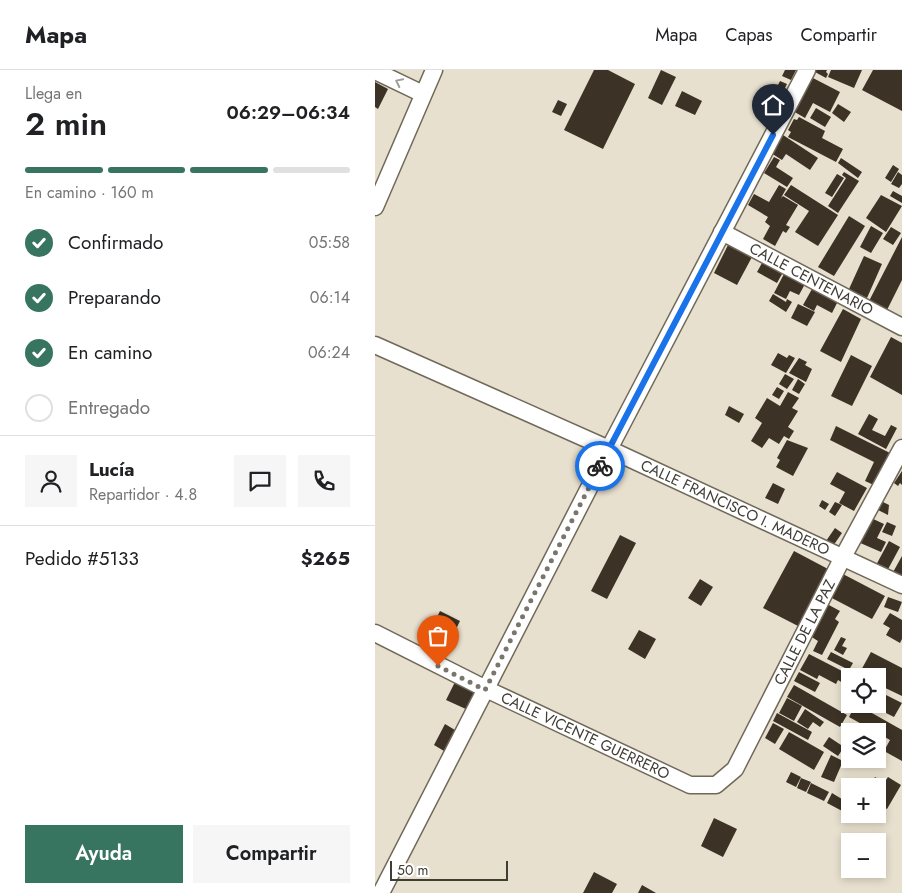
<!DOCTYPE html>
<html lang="es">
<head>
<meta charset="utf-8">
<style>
  :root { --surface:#fff; --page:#f6f6f6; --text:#202124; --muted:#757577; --line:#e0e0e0; --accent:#387561 }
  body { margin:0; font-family:Jost,sans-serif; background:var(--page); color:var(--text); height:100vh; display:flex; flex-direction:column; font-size:19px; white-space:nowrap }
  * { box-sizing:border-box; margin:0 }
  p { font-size:16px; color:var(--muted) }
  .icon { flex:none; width:28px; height:28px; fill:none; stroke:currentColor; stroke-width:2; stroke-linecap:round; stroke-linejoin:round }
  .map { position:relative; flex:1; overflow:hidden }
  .sheet { display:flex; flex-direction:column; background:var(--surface); width:375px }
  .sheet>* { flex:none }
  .buttons { position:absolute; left:466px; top:598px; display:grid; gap:10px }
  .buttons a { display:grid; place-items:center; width:45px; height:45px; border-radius:0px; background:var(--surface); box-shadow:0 2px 8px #0003; font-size:25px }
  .scale { position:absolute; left:15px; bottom:12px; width:118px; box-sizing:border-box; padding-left:5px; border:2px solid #403d35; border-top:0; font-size:14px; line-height:18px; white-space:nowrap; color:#403d35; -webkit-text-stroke:4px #fff; paint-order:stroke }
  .pin { position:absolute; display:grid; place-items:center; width:42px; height:42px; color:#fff; margin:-51px -21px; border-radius:50% 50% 50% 0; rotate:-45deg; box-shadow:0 0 5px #0007 }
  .pin .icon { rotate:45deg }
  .courier { position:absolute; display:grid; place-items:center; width:50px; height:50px; margin:-25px; border:4px solid #1a73e8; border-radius:50%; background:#fff; color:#222; box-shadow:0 1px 6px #0007 }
  .summary em { font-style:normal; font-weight:600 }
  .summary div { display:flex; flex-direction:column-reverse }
  .summary { display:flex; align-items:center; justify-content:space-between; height:85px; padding:0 25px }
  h1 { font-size:32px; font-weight:600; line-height:38px }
  .bar { display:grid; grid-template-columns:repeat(4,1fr); gap:8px 5px; align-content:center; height:60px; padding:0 25px }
  .bar i { height:6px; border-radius:4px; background:var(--line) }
  .bar .active { background:var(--accent) }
  .bar p { grid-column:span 4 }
  .line { display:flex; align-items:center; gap:12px; padding:0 25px; border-top:1px solid var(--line) }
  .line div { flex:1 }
  .round { display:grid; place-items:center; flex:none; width:52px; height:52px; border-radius:0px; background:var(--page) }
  ol { padding:0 25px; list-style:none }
  li { display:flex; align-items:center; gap:15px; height:55px }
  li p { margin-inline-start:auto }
  li .icon { padding:5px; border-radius:50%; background:var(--accent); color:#fff; stroke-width:4 }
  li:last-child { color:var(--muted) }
  li i { width:28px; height:28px; border:2px solid var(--line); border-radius:50% }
  .action { display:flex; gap:10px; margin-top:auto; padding:10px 25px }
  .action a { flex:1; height:58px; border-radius:0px; background:var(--accent); color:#fff; font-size:20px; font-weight:600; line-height:58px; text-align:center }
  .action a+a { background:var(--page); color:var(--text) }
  header { display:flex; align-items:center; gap:30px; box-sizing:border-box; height:70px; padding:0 25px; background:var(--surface); border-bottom:1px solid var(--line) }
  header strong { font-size:24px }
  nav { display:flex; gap:28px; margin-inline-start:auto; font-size:18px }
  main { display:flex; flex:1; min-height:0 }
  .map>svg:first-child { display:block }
  .building { fill:#3c3225 }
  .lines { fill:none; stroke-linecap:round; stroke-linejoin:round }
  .street-casing { stroke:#706959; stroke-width:19 }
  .street { stroke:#fff; stroke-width:16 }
  .oneway { stroke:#a09e9a }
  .done { stroke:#7b766b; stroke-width:5; stroke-dasharray:0 9 }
  .route { stroke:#1a73e8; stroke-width:6 }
  .labels { text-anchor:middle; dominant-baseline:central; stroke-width:5; stroke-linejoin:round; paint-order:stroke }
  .street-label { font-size:15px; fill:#403d35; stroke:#fff }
</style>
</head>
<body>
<header>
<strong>Mapa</strong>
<nav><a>Mapa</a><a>Capas</a><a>Compartir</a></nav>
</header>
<main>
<section class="sheet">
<div class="summary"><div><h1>2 min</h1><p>Llega en</p></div><em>06:29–06:34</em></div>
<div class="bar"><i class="active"></i><i class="active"></i><i class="active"></i><i></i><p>En camino · 160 m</p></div>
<ol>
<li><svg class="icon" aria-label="check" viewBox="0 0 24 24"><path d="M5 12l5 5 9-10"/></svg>Confirmado<p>05:58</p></li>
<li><svg class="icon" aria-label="check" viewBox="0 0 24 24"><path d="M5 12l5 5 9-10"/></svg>Preparando<p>06:14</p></li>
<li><svg class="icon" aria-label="check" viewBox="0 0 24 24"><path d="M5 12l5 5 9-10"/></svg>En camino<p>06:24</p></li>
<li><i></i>Entregado</li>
</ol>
<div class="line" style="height:90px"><a class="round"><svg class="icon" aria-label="person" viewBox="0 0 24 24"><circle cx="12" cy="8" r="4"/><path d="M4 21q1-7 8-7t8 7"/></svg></a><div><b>Lucía</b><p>Repartidor · 4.8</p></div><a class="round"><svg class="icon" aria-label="chat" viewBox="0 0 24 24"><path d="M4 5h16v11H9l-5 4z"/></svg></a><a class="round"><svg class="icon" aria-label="phone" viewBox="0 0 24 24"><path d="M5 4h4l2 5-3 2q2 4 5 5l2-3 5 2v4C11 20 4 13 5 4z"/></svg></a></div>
<div class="line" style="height:65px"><div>Pedido #5133</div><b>$265</b></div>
<div class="action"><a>Ayuda</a><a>Compartir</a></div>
</section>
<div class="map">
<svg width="527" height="823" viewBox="0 0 527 823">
  <rect width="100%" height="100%" fill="#e8e0ce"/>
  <path class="building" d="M219,0H233L260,14L228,79L189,60Z
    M286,0L301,7L287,35L273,28Z
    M410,0H421L416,10L407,6Z
    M441,0H452L451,2L453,4L451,8L440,2Z
    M456,0H487L479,18L453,7Z
    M498,0H527V41L487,20Z
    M436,7L465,22L455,42L438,33L430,48L418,41Z
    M405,11L412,14L408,22L401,19Z
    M0,12L13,19L3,39L0,37Z
    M307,21L327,31L320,45L300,36Z
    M183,30L192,34L186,46L177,42Z
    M463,34L476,42L469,52L457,43Z
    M441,38L456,47L450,57L435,48Z
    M424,47L450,61L447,68L468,79L461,92L413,67L416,62L413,60L419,49L422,50Z
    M408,65L443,88L435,100L411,84L407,90L396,83Z
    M399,87L405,90L401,97L418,108L412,117L389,103Z
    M466,88L487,102L483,108L463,93Z
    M518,95L524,99L516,112L510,108Z
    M469,102L484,111L463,143L453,136L471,108L467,105Z
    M523,102L527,105V114L524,118L516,114Z
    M462,104L469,108L457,127L450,123Z
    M404,115L411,119L406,128L408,126L423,135L411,155L415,157L411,163L408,161L400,176L388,169L395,156L390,152L393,147L373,135L379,124L394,132Z
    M416,115L463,145L443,176L420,162L434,141L409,125Z
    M518,121L527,126V133L515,126Z
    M506,125L527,136L511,162L491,148Z
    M474,146L490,156L459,206L443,197Z
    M496,156L508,163L496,183L485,177Z
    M516,157L526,163L518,175L508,169Z
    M527,167V210L512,240L494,231Z
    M353,175L377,187L362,215L339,203Z
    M489,186L507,194L492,228L474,219Z
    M387,193L407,204L402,213L382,202Z
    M409,204L430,214L424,225L415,221L411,229L399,223Z
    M437,219L462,233L457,243L442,235L439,241L428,235Z
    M398,224L411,232L412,229L417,232L411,242L394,231Z
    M423,234L440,242L432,256L416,248Z
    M468,239L486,249L466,292L445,281Z
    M516,267L527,273V325L495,307Z
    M403,283L412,288L414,285L420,288L411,303L396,295Z
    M476,285L497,296L477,336L456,326Z
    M424,288L432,292L430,295L437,299L431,312L414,303Z
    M410,304L419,309L412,319L404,314Z
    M423,309L430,314L424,324L417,320Z
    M402,317L409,321L404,329L397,325Z
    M413,322L424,328L417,338L423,341L413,357L419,361L414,369L409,366L404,374L394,368L387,378L376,371L387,353L380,348L392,328L405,336Z
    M354,336L369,344L364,353L350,345Z
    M494,344L503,349L497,360L510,366L516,355L522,358L511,379L483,364Z
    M461,356L517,384L501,416L490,411L499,392L455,370Z
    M412,370L433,378L418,406L401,397L405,390L402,388Z
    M211,384L221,390L212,405L202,398Z
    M527,401V415L525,413L523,416L519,413Z
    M462,402L492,418L479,441L464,433L470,422L455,414Z
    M398,413L410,419L403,434L390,428Z
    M447,430L454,434L450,440L444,436Z
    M506,431L514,435L513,445L501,439Z
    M460,432L467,435L460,446L454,442Z
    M494,447L509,454L502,468L511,472L506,482L483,472Z
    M512,452L521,456L517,466L507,462Z
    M460,458L467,463L458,476L451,471Z
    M245,465L261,473L232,529L216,521Z
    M514,471L525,477L511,503L500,497Z
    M419,481L453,499L423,556L388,538Z
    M527,486V510L517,504Z
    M466,503L510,526L497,549L453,526Z
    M325,509L338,517L326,536L313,528Z
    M513,527L527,532L523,542L509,537Z
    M452,534L465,541L460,549L464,552L447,585L438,581L443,571L435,566Z
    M65,541L85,551L73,575L53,565Z
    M515,543L527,550V569L525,573L511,565L515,558L508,554Z
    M264,560L281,569L270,589L253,579Z
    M466,567L471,569L467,576L472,578L468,585L459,580Z
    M456,582L478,593L474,600L452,589Z
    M496,582L527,598V626L502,614V606L484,604Z
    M434,584L469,602L466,606L470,608L468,613L463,610L461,614L444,605L442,609L425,600Z
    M424,602L445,613L440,622L419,611Z
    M475,608V622L469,618Z
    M81,610L102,621L93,640L71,630Z
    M419,615L472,645L465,657L412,627Z
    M505,622L527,633L519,647L497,636L502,634Z
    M412,628L427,636L419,651L404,643Z
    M481,634L527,660V691L509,681L515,670L474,647Z
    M430,639L449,652L445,657L438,652L433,659L422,652Z
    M402,643L437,662L433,670L398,651Z
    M398,653L409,659L400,674L390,668Z
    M70,654L80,660L69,681L59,675Z
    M414,662L449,682L439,700L404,679Z
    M454,667L469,677L463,686L448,676Z
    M470,678L475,680V689H488L485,695L466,687Z
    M456,685L468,691L459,712L446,707Z
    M416,702L426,707L421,717L411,712Z
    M500,707L509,713L513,707L526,715L512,739L502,733V716L496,714Z
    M426,708L436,712L431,722L422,718Z
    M436,713L454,722L449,731L432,723Z
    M457,723L475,734L471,743L452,733Z
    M339,748L362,759L348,787L326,776Z
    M219,802L242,814L237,823H208Z
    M267,815L281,823H263Z"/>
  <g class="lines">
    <g class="street-casing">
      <g id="street">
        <path d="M0,1L48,24"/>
        <path d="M0,137L59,0"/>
        <path id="s1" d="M347,162L527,257"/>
        <path id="s2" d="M0,275L234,379L527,515"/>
        <path id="s3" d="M0,563L111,619L315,715H341L360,699L468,487L527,378"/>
        <path d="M6,823L234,379L432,0"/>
      </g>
    </g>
    <use href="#street" class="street"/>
  </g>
  <defs><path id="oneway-chevron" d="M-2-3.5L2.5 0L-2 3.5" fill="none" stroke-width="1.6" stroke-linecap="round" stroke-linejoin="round" transform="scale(1.25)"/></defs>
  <use class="oneway" href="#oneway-chevron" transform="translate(24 12) rotate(-154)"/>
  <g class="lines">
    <path class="done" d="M63,596L110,620L225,396"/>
    <path class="route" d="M225,396L398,65"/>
  </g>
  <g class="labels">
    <g class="street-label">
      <text stroke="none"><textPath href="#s1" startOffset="101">CALLE CENTENARIO</textPath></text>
      <text stroke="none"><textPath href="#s2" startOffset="395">CALLE FRANCISCO I. MADERO</textPath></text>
      <text stroke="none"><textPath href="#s3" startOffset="554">CALLE DE LA PAZ</textPath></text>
      <text stroke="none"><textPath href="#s3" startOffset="234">CALLE VICENTE GUERRERO</textPath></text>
    </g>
  </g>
</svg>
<div class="buttons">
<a><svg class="icon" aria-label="locate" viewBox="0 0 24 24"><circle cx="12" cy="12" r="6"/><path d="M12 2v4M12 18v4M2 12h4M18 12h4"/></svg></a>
<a><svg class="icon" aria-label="layers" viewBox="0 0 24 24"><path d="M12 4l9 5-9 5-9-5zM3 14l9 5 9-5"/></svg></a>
<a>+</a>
<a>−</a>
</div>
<div class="scale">50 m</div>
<div class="pin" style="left:63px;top:596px;background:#ea580c"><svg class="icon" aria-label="bag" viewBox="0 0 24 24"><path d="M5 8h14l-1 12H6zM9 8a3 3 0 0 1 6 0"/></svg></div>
<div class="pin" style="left:398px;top:65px;background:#1f2937"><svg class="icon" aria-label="home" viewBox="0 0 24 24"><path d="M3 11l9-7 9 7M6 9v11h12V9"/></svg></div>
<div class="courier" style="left:225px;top:396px"><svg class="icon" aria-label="bike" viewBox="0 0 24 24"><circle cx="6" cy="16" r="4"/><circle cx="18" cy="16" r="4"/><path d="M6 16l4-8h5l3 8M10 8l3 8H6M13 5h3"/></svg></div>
</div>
</main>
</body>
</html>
